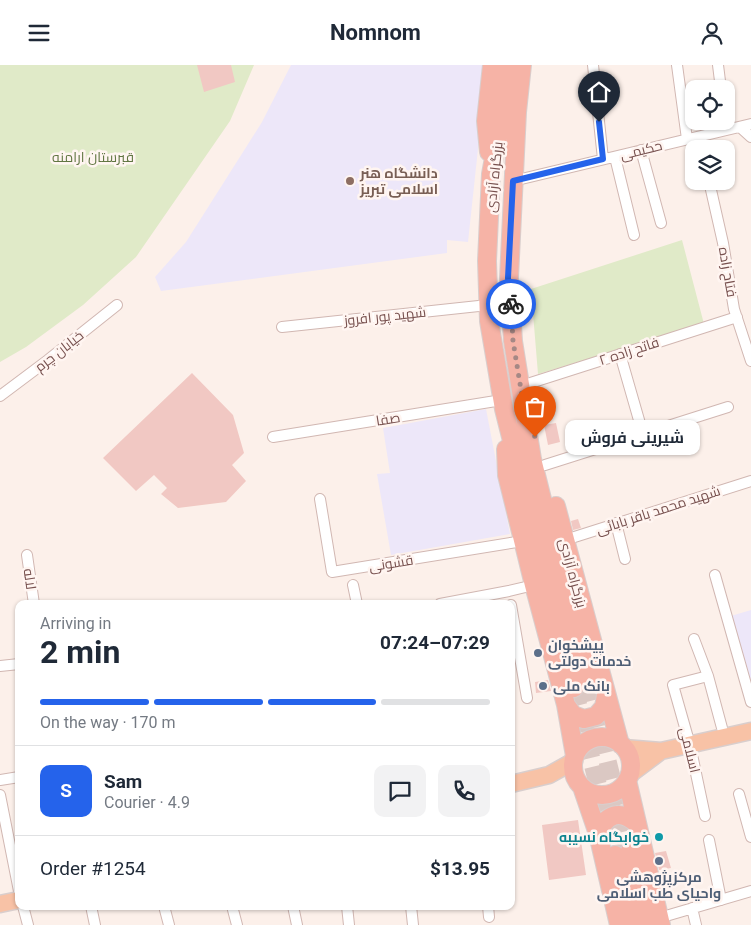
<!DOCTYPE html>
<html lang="en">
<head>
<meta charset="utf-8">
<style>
  :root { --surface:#fff; --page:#f2f2f3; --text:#1f2937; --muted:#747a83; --line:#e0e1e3; --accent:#2563eb }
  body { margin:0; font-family:Roboto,Cairo,sans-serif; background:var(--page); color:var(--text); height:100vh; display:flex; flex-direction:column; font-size:19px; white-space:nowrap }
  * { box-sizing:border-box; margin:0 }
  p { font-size:16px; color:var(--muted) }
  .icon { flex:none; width:28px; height:28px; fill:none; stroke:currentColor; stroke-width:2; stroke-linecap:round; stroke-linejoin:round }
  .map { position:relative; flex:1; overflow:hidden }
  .panel { position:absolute; left:15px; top:535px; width:500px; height:310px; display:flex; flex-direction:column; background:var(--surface); border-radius:10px; box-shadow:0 1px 4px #0004 }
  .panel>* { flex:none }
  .controls { position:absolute; left:685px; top:15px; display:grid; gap:10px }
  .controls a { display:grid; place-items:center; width:50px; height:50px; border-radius:10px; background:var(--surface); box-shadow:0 1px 4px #0004; font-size:25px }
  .pin { position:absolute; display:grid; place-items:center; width:42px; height:42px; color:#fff; margin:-51px -21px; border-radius:50% 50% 50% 0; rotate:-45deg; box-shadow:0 0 5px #0007 }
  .pin .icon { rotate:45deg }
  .courier { position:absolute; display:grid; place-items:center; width:50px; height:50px; margin:-25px; border:4px solid #2563eb; border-radius:50%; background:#fff; color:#222; box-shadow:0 1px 6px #0007 }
  .bubble { position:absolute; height:35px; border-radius:10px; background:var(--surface); box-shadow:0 1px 4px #0004; font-size:16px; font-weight:700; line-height:35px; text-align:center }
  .overview em { font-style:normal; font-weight:700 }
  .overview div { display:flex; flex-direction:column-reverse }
  .overview { display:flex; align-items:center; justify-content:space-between; height:85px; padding:0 25px }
  h1 { font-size:32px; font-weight:700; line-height:38px }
  .bar { display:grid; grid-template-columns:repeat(4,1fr); gap:8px 5px; align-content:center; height:60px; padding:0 25px }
  .bar i { height:6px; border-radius:4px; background:var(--line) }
  .bar .on { background:var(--accent) }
  .bar p { grid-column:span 4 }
  .line { display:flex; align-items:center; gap:12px; padding:0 25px; border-top:1px solid var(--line) }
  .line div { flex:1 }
  .round { display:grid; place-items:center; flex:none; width:52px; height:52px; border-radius:10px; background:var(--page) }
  header { display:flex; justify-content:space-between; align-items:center; height:65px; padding:0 25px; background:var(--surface); font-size:22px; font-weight:700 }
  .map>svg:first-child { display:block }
  .education { fill:#ede7f9 }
  .green { fill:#e0eac8 }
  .building { fill:#f1c8c3 }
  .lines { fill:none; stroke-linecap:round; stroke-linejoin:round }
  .trunk-tunnel { stroke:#dbc8c3; stroke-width:18; stroke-dasharray:18 9; stroke-linecap:butt }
  .minor-casing { stroke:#d1b7b2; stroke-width:12 }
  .primary-casing { stroke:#d9cecd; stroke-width:19 }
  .trunk-casing { stroke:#d9cecd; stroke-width:20 }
  .minor { stroke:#fff; stroke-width:10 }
  .primary { stroke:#f8c2a6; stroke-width:16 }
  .trunk { stroke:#f6b3a6; stroke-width:18 }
  .done { stroke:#a68885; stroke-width:5; stroke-dasharray:0 9 }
  .route { stroke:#2563eb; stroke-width:6 }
  .education-dot { fill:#8d6e63; stroke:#fff5f1; stroke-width:2 }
  .service-dot { fill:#5c6f8a; stroke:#fff5f1; stroke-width:2 }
  .culture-dot { fill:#0f9aa8; stroke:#fff5f1; stroke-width:2 }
  .labels { text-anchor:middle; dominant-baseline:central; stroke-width:5; stroke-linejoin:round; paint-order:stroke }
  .street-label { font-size:14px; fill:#77504e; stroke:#fff5f1 }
  .park-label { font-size:14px; fill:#617642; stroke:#fff5f1 }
  .education-label { font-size:14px; font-weight:bold; fill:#785e54; stroke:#fff5f1; text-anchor:start }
  .service-label { font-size:14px; font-weight:bold; fill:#4e5e75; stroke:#fff5f1; text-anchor:start }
  .culture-label { font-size:14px; font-weight:bold; fill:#0d838f; stroke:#fff5f1; text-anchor:end }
</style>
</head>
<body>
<header><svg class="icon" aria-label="menu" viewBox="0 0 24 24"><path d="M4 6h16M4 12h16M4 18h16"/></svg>Nomnom<svg class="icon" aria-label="person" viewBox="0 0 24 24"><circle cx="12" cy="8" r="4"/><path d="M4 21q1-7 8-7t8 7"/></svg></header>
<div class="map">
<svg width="751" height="860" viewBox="0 0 751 860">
  <rect width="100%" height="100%" fill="#fcf0ea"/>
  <path class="education" d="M291,0H487L468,177L447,175V188L161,226L155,212L186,177L262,57Z
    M486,344L510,469L391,490L377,409L390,408L383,363Z
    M751,545V616L750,617L731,551Z"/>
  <path class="green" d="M0,0H254L230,56L136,192L83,240L26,282L0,297Z
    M682,175L704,259L538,309L531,224Z"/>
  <path class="building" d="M197,0H231L235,17L204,27Z
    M192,308L233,350L244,388L232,400L246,416L226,437L178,443L161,429L167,423L154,410L136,426L103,393Z
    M556,358L560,377L548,380L544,360Z
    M578,454L581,463L573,465L571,456Z
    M548,615L551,626L536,628L535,617Z
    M578,755L586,810L549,815L542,760Z
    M666,786L671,803L659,805L655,788Z"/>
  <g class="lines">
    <path class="trunk-tunnel" d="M588,618L630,786
      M574,623L615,790"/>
    <g class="minor-casing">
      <path id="minor" d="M593,0L603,94
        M677,0L687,74
        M718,0L721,24
        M740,62L751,72
        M697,72L700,84
        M641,85L661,158
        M615,92L634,170
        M513,116L751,59
        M709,116L723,178L734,244L751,296
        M282,262L488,240
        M620,289L643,369
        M521,321L737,252
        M0,331L48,295L117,240
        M273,372L502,335
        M545,400L728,342
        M320,434L332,507L523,476
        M616,458L625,494
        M565,475L751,416
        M27,490L34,539
        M715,510L751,637
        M353,520L357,539
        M440,539L509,526L534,520
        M511,540L527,633
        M694,574L708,611L722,663
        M0,601L19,599
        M0,715L19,712
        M739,729L751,772
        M0,730L19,826
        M705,751L690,680L673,620L708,611
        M709,775L721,835
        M23,841L28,860
        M91,841L95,860
        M164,841L169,860
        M232,841L237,860
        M293,841L297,860
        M347,841L349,860
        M411,841L413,860
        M488,841L489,852
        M692,843L696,860
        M659,853L751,826"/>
    </g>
    <g class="primary-casing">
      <path id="primary" d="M624,683L661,686L751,666
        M629,710L661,686
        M511,719L549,710L574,696
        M0,839L19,835"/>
    </g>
    <g class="trunk-casing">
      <path id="trunk" d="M507,0L501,55L491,109L487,196L489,256L504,344L574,623
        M522,0L517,47L509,213L513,276L532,394L588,618
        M489,87L486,56L492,0
        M506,384L507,410L534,520L566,640L575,691
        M556,441L620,679
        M566,640L573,650L584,654L596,651L604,642L606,630
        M573 701a29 29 0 1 1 58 0a29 29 0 1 1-58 0Z
        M627,715L661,860
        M582,722L598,769L619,860
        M598,769C606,748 621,744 637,759
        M630,786L647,860
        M615,790L632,860"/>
    </g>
    <use href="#minor" class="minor"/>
    <use href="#primary" class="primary"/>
    <use href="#trunk" class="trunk"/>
  </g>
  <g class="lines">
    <path class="done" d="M511,239L513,276L523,337L535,372"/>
    <path class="route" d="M511,239L508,213L513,116L603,94L599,57"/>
  </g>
  <circle class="education-dot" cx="350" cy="116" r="5"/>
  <g class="service-dot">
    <circle cx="538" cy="588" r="5"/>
    <circle cx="543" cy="621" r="5"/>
    <circle cx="659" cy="796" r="5"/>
  </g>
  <circle class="culture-dot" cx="659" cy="772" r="5"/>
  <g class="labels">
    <g class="street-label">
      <text transform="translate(641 85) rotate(-14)">حکیمی</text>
      <text transform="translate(494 112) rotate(-84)">بزرگراه آزادی</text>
      <text transform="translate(728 207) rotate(80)">فتاح زاده</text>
      <text transform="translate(385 251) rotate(-6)">شهید پور افروز</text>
      <text transform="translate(59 286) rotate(-38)">خیابان چرم</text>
      <text transform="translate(629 286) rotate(-18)">فاتح زاده ۲</text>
      <text transform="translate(388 354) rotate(-9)">صفا</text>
      <text transform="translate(658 445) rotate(-18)">شهید محمد باقر بابائی</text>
      <text transform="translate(391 498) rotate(-9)">قشونی</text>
      <text transform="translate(573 508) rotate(75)">بزرگراه آزادی</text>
      <text transform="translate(30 514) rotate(82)">لاله</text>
      <text transform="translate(690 685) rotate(76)">اسلامی</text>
    </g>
    <g class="park-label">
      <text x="93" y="92">قبرستان ارامنه</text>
    </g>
    <g class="education-label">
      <text x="360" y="108">دانشگاه هنر<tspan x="360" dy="16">اسلامی تبریز</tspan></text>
    </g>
    <g class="service-label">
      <text x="548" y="580">پیشخوان<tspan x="548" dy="16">خدمات دولتی</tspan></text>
      <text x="553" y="621">بانک ملی</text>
      <text x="659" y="812" text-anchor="middle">مرکزپژوهشی<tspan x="659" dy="16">واحیای طب اسلامی</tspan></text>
    </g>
    <g class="culture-label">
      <text x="649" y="772">خوابگاه نسیبه</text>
    </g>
  </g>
</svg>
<div class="controls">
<a><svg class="icon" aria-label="locate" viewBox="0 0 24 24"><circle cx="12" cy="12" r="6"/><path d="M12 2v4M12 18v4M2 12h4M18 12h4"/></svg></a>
<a><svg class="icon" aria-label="layers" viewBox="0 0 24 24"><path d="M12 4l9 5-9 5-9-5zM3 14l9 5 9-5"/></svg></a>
</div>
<div class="pin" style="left:535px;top:372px;background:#ea580c"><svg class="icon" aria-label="bag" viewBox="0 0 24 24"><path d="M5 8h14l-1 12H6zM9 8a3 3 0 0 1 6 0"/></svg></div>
<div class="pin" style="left:599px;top:57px;background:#1f2937"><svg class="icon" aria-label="home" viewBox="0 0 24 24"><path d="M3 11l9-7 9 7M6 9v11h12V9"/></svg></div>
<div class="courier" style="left:511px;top:239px"><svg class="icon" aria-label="bike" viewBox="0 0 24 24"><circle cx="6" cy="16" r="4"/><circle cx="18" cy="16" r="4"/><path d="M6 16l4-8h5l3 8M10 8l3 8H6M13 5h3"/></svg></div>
<div class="bubble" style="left:565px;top:355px;width:135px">شیرینی فروش</div>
<section class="panel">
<div class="overview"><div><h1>2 min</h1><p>Arriving in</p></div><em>07:24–07:29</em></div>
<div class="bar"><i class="on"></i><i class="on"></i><i class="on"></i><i></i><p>On the way · 170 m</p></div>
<div class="line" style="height:90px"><b class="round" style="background:var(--accent);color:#fff">S</b><div><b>Sam</b><p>Courier · 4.9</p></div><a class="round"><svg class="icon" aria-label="chat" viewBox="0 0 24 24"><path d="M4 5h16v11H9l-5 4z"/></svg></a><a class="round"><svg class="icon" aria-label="phone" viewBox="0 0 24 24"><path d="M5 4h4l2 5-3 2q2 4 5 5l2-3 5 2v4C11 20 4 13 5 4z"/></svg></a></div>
<div class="line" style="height:65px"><div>Order #1254</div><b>$13.95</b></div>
</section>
</div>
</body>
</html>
